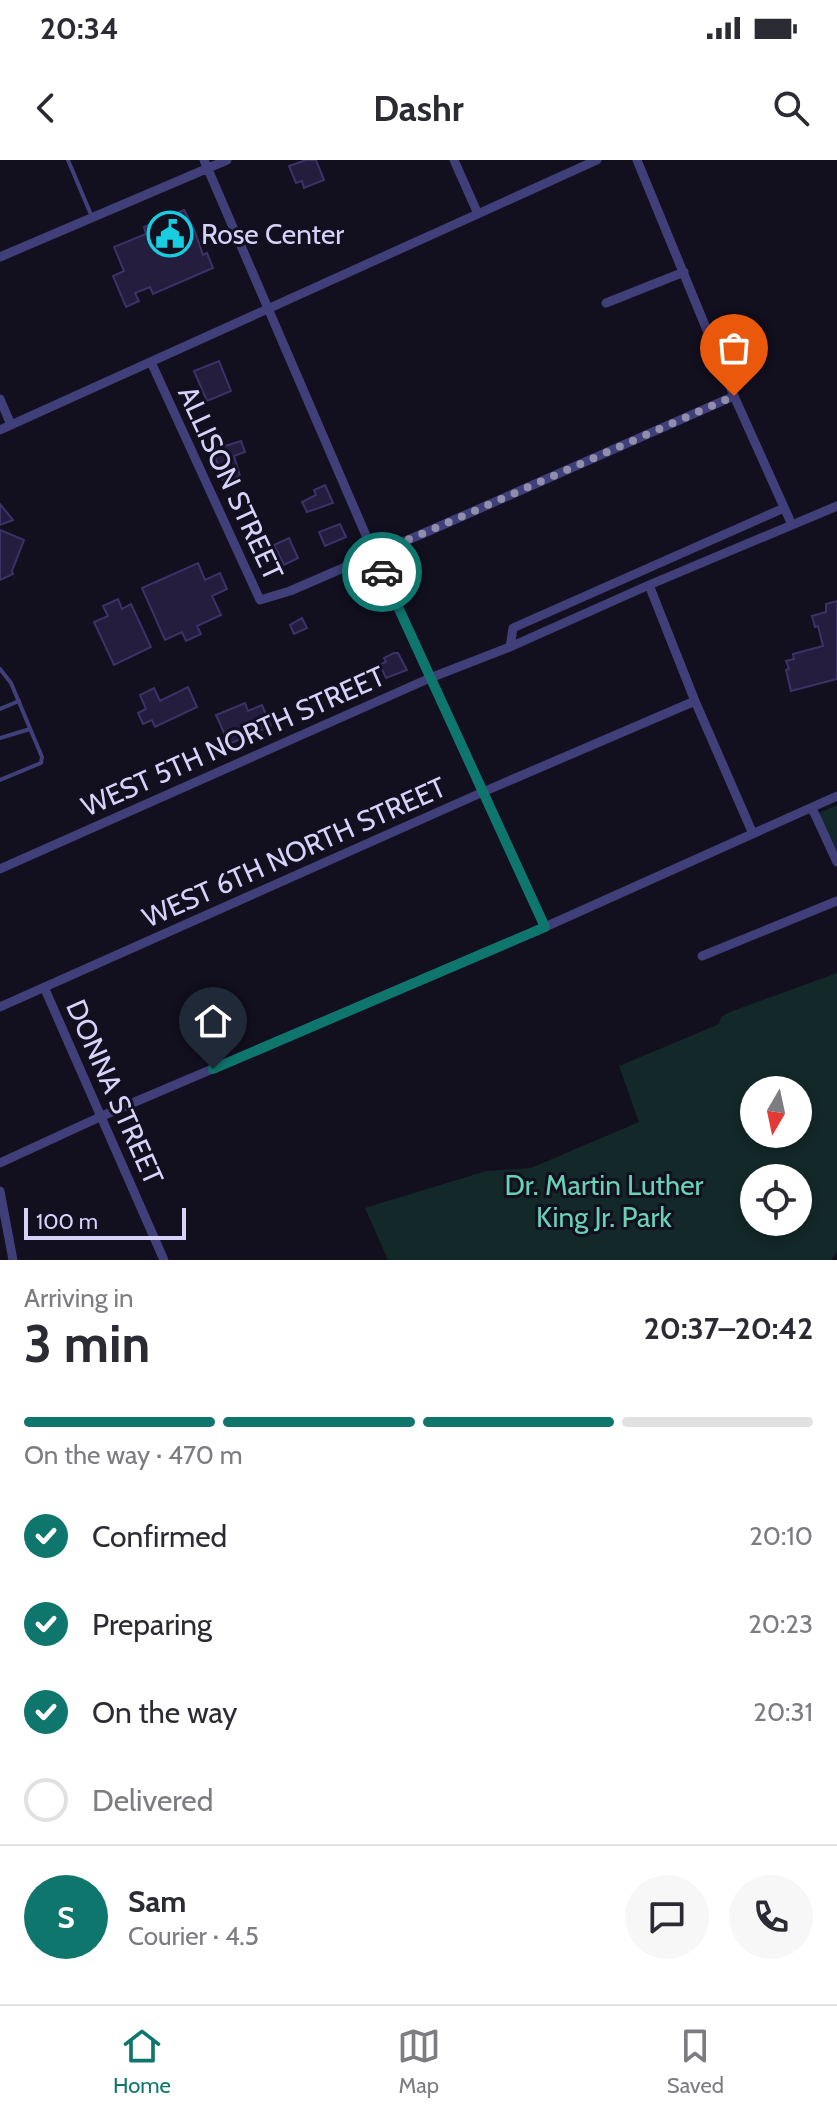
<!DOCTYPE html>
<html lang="en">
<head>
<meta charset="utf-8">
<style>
  :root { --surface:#fff; --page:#f7f7f7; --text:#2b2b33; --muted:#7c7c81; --line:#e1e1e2; --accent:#0f766e }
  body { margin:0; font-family:Cabin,sans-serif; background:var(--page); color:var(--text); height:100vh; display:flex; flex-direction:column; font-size:30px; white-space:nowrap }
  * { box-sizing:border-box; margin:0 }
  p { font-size:26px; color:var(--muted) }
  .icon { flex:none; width:44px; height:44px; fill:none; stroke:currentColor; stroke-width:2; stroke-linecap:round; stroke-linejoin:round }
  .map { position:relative; height:1100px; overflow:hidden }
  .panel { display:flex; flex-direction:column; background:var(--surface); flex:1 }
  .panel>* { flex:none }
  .needle { width:52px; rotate:189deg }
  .fabs { position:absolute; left:740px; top:916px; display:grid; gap:16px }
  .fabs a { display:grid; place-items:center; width:72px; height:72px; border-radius:50%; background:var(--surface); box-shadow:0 4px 12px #0003; font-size:40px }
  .scale { position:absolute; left:24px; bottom:20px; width:162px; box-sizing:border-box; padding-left:8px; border:4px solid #d6d2fa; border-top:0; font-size:22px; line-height:28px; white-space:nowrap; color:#d6d2fa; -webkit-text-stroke:6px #120f1f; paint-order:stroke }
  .pin { position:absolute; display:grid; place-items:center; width:68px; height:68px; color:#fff; margin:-82px -34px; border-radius:50% 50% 50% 0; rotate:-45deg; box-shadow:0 0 8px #0007 }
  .pin .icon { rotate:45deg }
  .courier { position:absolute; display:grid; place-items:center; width:80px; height:80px; margin:-40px; border:6px solid #0f766e; border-radius:50%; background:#fff; color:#222; box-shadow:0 2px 10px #0007 }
  .summary em { font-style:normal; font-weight:700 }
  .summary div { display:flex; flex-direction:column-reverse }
  .summary { display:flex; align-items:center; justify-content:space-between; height:136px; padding:0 24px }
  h1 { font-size:52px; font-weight:700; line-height:60px }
  .bar { display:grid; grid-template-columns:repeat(4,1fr); gap:12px 8px; align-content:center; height:96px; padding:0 24px }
  .bar i { height:10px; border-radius:6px; background:var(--line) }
  .bar .selected { background:var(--accent) }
  .bar p { grid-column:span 4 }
  .line { display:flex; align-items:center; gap:20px; padding:0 24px; border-top:2px solid var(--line) }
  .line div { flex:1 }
  .round { display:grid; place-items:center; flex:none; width:84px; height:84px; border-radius:42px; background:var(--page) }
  ol { padding:0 24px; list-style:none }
  li { display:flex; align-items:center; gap:24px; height:88px }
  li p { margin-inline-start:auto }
  li .icon { padding:8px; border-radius:50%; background:var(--accent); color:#fff; stroke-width:4 }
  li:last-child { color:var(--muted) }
  li i { width:44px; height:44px; border:4px solid var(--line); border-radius:50% }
  .status { display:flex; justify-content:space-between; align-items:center; height:56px; padding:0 40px; background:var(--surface); direction:ltr }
  .status svg { height:22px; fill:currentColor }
  header { display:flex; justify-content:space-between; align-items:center; height:104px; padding:0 24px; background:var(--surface); font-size:36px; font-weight:700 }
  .tab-bar { display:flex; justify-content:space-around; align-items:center; height:112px; border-top:2px solid var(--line); background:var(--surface); font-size:22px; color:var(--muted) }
  .tab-bar a { display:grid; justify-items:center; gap:4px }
  .tab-bar .selected { color:var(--accent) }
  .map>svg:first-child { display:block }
  .green { fill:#132828; fill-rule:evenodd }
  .building { fill:#241d3e; stroke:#3c3268; stroke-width:2 }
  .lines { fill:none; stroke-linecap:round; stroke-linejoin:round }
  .lane { stroke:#413f79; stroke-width:4 }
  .street { stroke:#413f79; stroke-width:9 }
  .done { stroke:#918ead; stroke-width:8; stroke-dasharray:0 14.4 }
  .route { stroke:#0f766e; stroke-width:10 }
  .labels { text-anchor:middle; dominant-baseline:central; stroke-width:6; stroke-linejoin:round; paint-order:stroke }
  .poi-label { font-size:28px; fill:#d6d2fa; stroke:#120f1f; text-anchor:start }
  .street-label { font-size:28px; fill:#d6d2fa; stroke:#120f1f }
  .park-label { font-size:28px; fill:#67d2b6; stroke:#120f1f }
</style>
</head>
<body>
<div class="status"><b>20:34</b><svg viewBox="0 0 49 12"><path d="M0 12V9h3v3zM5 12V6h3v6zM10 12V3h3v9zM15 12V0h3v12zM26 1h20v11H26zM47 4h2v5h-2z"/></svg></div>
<header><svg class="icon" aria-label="back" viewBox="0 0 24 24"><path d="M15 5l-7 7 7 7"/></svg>Dashr<svg class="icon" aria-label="search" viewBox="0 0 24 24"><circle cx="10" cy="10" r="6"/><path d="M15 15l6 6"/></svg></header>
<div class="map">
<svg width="837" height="1100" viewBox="0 0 837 1100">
  <rect width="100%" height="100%" fill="#120f1f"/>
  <path class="green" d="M837,645V690L819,653Z
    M837,813V1092L831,1100H388L365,1048L486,1011L531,1008L639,962L619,906L719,864L721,857L730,852ZM798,930V974H754V930ZM798,1018V1062H754V1018Z"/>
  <path class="building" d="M306,0H316L324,20L304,28L302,21L296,23L289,6Z
    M184,50L194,69L203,95L207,93L213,108L153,134L150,127L135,133L139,141L126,147L113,116L124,111L114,87L146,74L144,67L154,63L153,60L171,52L172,55Z
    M219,201L231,231L207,241L194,211Z
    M241,281L245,292L234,296L240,316L226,321V319L223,320L212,288L221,285L222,287Z
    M325,325L333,343L307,352L302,342L316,335L314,330Z
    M0,344L13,360L0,365Z
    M340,364L346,377L325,386L319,372Z
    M0,370L24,380L12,411L13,414L0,420Z
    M289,378L298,398L284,405L274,385Z
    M198,403L205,420L220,413L227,429L212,436L221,455L197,466L201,474L186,481L182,472L165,480L142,428Z
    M118,439L122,449L131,444L151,487L114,505L94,462L108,456L103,446Z
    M837,441V519L791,531L786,510L789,509L786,501L794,499L793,494L823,486L818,466L815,467L812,456L826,452V444Z
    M302,458L307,468L294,474L290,465Z
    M394,493H398L407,510L386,518L381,507V504L386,502L384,498Z
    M188,527L197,547L155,567L152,560L143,564L138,553L146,549L140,535L154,528L160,541Z
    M245,543L248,551L262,545L271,566L229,584L216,555Z"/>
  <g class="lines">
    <path class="lane" d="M68,0L92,57
      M0,509L11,523L42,597L41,603L0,620
      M0,549L19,541
      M0,578L30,569"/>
    <path class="street" d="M204,0L374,394L545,767
      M454,0L478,54
      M637,0L734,236L792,365
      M0,97L227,0
      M606,143L684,112
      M151,202L260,440L290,431L438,367L734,236
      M0,239L11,265
      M0,270L597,0
      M649,425L695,541L753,674
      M510,487L513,468L784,348
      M812,648L837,702
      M0,709L430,518L510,487L649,425L837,346
      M702,796L837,741
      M44,827L164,1100
      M0,847L483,632L695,541
      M0,1003L102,956L545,767L837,636
      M0,1031L13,1100"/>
  </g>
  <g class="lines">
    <path class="done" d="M382,412L374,394L438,367L734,236"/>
    <path class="route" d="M213,909L545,767L382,412"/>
  </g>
  <defs>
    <g id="civic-ring" transform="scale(2.3)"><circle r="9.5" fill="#120f1f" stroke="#18cde0" stroke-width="1.5"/><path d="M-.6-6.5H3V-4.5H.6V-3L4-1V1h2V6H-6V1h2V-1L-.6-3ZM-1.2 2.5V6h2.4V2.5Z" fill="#18cde0"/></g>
  </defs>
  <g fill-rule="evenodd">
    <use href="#civic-ring" x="170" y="74"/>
  </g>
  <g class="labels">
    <g class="poi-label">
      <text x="201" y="74">Rose Center</text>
    </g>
    <g class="street-label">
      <text transform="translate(231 323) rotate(65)">ALLISON STREET</text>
      <text transform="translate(233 581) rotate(-24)">WEST 5TH NORTH STREET</text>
      <text transform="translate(294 692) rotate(-24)">WEST 6TH NORTH STREET</text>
      <text transform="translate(115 932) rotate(66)">DONNA STREET</text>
    </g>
    <g class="park-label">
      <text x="604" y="1025">Dr. Martin Luther<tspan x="604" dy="32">King Jr. Park</tspan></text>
    </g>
  </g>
</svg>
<div class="fabs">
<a><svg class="needle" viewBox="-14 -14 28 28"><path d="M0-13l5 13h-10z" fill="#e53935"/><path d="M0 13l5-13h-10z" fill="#7c7c81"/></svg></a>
<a><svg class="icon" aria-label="locate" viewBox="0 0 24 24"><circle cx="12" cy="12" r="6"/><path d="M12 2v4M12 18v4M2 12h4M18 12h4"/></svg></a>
</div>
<div class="scale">100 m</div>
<div class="pin" style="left:734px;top:236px;background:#ea580c"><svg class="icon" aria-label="bag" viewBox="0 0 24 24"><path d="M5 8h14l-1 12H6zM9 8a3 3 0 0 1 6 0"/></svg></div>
<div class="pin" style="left:213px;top:909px;background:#1f2937"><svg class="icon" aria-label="home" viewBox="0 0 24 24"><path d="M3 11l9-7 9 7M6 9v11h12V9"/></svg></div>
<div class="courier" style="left:382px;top:412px"><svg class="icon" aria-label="car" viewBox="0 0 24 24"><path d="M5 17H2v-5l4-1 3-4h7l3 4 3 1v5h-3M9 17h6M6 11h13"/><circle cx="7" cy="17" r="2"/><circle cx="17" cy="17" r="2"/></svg></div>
</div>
<section class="panel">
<div class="summary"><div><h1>3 min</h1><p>Arriving in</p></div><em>20:37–20:42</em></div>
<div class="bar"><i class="selected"></i><i class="selected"></i><i class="selected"></i><i></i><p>On the way · 470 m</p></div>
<ol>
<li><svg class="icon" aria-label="check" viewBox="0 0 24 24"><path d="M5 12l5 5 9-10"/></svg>Confirmed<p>20:10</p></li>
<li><svg class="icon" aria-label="check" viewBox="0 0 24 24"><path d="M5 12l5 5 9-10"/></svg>Preparing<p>20:23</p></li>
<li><svg class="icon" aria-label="check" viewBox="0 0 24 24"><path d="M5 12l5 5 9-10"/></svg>On the way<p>20:31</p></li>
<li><i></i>Delivered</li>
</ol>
<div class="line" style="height:144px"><b class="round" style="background:var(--accent);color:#fff">S</b><div><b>Sam</b><p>Courier · 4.5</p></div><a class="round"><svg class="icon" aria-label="chat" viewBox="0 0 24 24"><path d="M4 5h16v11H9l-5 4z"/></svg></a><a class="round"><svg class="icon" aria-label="phone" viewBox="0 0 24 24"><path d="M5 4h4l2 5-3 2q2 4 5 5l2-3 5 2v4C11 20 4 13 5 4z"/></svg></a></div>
</section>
<nav class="tab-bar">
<a class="selected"><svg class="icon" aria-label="home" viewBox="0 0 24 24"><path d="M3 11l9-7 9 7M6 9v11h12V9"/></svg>Home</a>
<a><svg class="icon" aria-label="map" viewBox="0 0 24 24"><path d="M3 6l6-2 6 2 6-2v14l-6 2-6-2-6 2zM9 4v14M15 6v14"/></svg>Map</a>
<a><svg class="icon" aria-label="saved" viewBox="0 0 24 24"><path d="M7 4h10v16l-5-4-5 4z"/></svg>Saved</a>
</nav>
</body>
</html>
